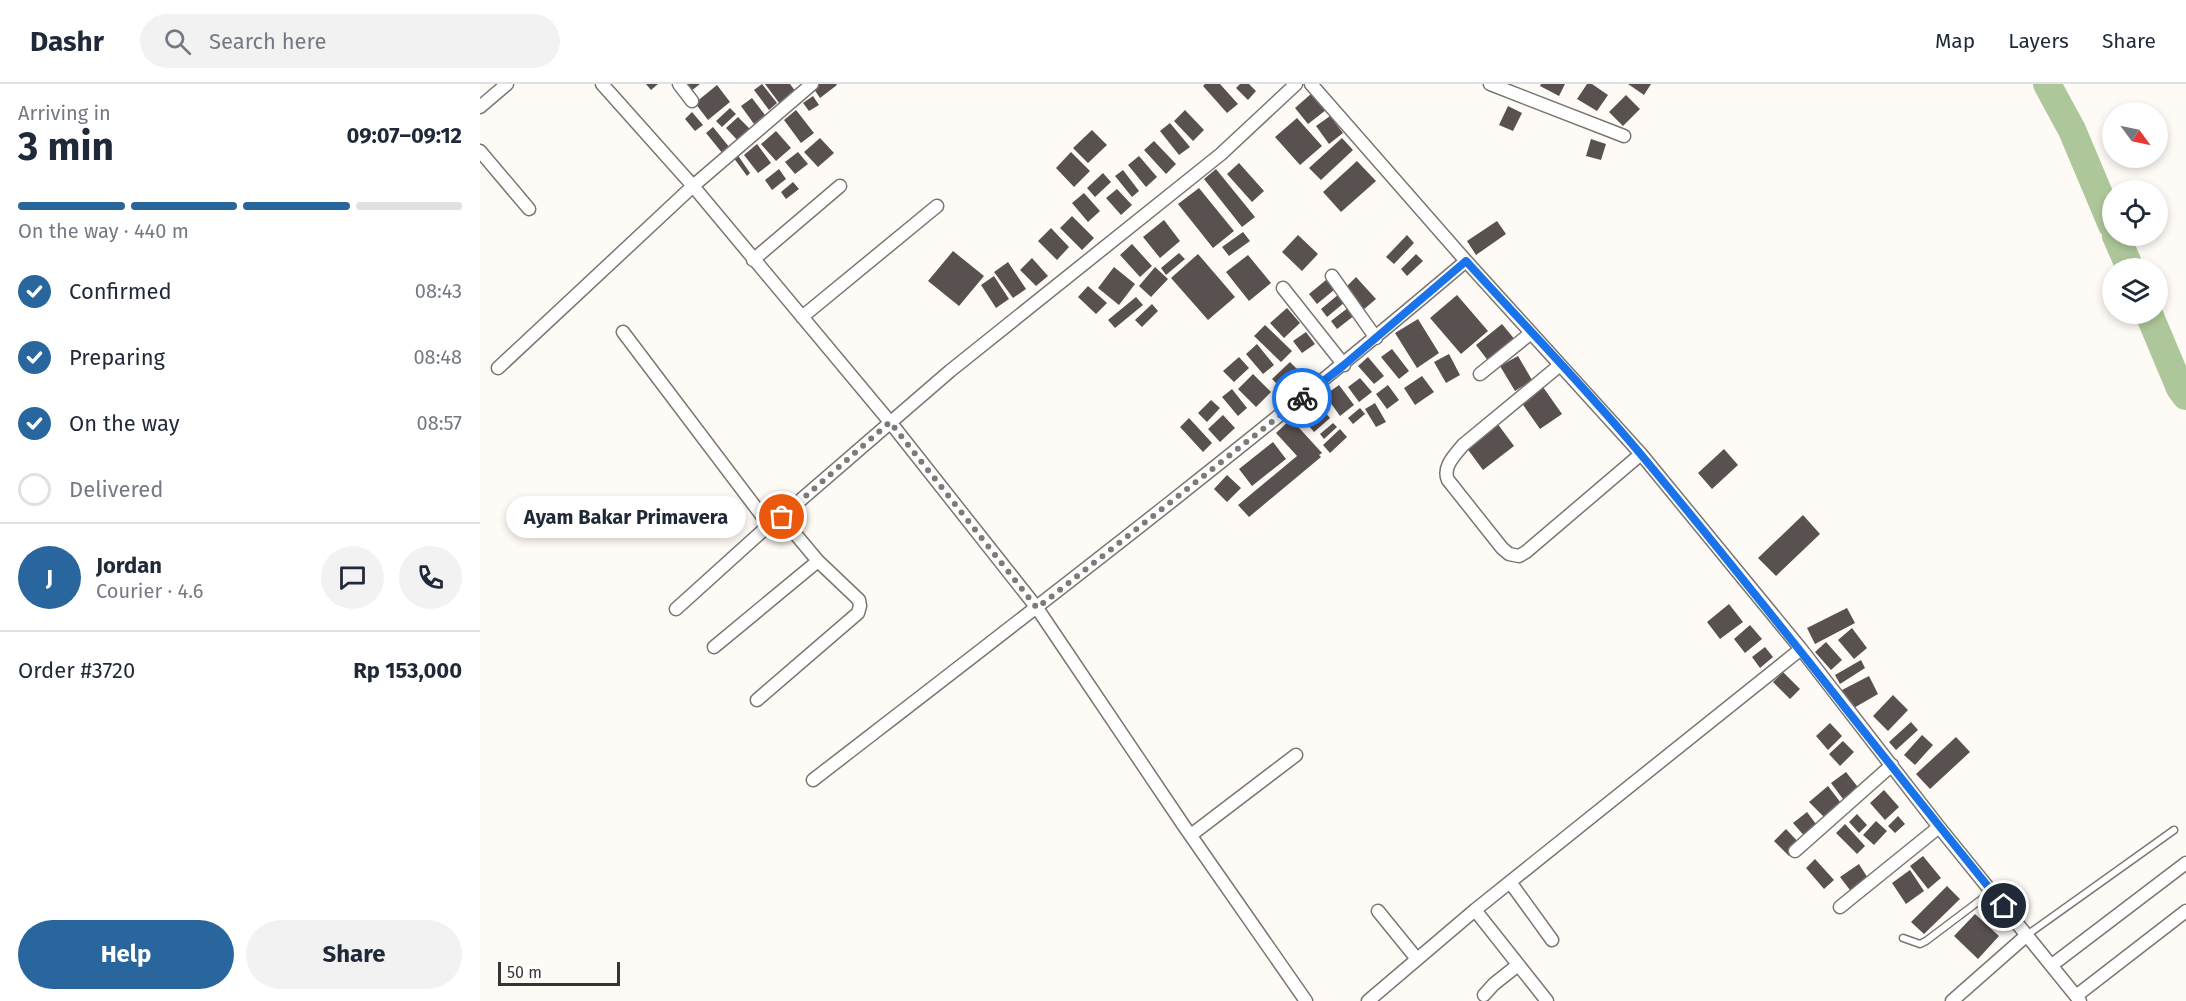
<!DOCTYPE html>
<html lang="en">
<head>
<meta charset="utf-8">
<style>
  :root { --surface:#fff; --page:#f2f2f3; --text:#1f2937; --muted:#747a83; --line:#e0e1e3; --accent:#29669d }
  body { margin:0; font-family:"Fira Sans",sans-serif; background:var(--page); color:var(--text); height:100vh; display:flex; flex-direction:column; font-size:22px; white-space:nowrap }
  * { box-sizing:border-box; margin:0 }
  p { font-size:20px; color:var(--muted) }
  .icon { flex:none; width:33px; height:33px; fill:none; stroke:currentColor; stroke-width:2; stroke-linecap:round; stroke-linejoin:round }
  .map { position:relative; flex:1; overflow:hidden }
  .sheet { display:flex; flex-direction:column; background:var(--surface); width:480px }
  .sheet>* { flex:none }
  .needle { width:39px; rotate:123deg }
  .buttons { position:absolute; left:1622px; top:18px; display:grid; gap:12px }
  .buttons a { display:grid; place-items:center; width:66px; height:66px; border-radius:50%; background:var(--surface); box-shadow:0 3px 9px #0003; font-size:30px }
  .scale { position:absolute; left:18px; bottom:15px; width:122px; box-sizing:border-box; padding-left:6px; border:3px solid #373533; border-top:0; font-size:16px; line-height:21px; white-space:nowrap; color:#373533; -webkit-text-stroke:4px #fff; paint-order:stroke }
  .pin { position:absolute; display:grid; place-items:center; width:51px; height:51px; color:#fff; margin:-26px; border:3px solid #fff; border-radius:50%; box-shadow:0 2px 6px #0007 }
  .courier { position:absolute; display:grid; place-items:center; width:60px; height:60px; margin:-30px; border:4px solid #1a73e8; border-radius:50%; background:#fff; color:#222; box-shadow:0 2px 8px #0007 }
  .bubble { position:absolute; height:42px; border-radius:21px; background:var(--surface); box-shadow:0 3px 9px #0003; font-size:20px; font-weight:700; line-height:42px; text-align:center }
  .summary em { font-style:normal; font-weight:700 }
  .summary div { display:flex; flex-direction:column-reverse }
  .summary { display:flex; align-items:center; justify-content:space-between; height:102px; padding:0 18px }
  h1 { font-size:39px; font-weight:700; line-height:45px }
  .bar { display:grid; grid-template-columns:repeat(4,1fr); gap:9px 6px; align-content:center; height:72px; padding:0 18px }
  .bar i { height:8px; border-radius:4px; background:var(--line) }
  .bar .active { background:var(--accent) }
  .bar p { grid-column:span 4 }
  .line { display:flex; align-items:center; gap:15px; padding:0 18px; border-top:2px solid var(--line) }
  .line div { flex:1 }
  .round { display:grid; place-items:center; flex:none; width:63px; height:63px; border-radius:32px; background:var(--page) }
  ol { padding:0 18px; list-style:none }
  li { display:flex; align-items:center; gap:18px; height:66px }
  li p { margin-inline-start:auto }
  li .icon { padding:6px; border-radius:50%; background:var(--accent); color:#fff; stroke-width:4 }
  li:last-child { color:var(--muted) }
  li i { width:33px; height:33px; border:3px solid var(--line); border-radius:50% }
  .button { display:flex; gap:12px; margin-top:auto; padding:12px 18px }
  .button a { flex:1; height:69px; border-radius:36px; background:var(--accent); color:#fff; font-size:24px; font-weight:700; line-height:69px; text-align:center }
  .button a+a { background:var(--page); color:var(--text) }
  header { display:flex; align-items:center; gap:36px; box-sizing:border-box; height:84px; padding:0 30px; background:var(--surface); border-bottom:2px solid var(--line) }
  header strong { font-size:28px }
  nav { display:flex; gap:33px; margin-inline-start:auto; font-size:21px }
  .search { width:420px; height:54px; background:var(--page); display:flex; align-items:center; gap:15px; box-sizing:border-box; padding:0 21px; border-radius:33px; color:var(--muted); font-size:22px }
  main { display:flex; flex:1; min-height:0 }
  .map>svg:first-child { display:block }
  .lines { fill:none; stroke-linecap:round; stroke-linejoin:round }
  .river { stroke:#aec79a; stroke-width:28 }
  .building { fill:#585150 }
  .lane-casing { stroke:#7b7671; stroke-width:9 }
  .street-casing { stroke:#7b7671; stroke-width:15 }
  .lane { stroke:#fff; stroke-width:6 }
  .street { stroke:#fff; stroke-width:12 }
  .done { stroke:#7d7a77; stroke-width:6; stroke-dasharray:0 10.8 }
  .route { stroke:#1a73e8; stroke-width:8 }
</style>
</head>
<body>
<header>
<strong>Dashr</strong>
<div class="search"><svg class="icon" aria-label="search" viewBox="0 0 24 24"><circle cx="10" cy="10" r="6"/><path d="M15 15l6 6"/></svg>Search here</div>
<nav><a>Map</a><a>Layers</a><a>Share</a></nav>
</header>
<main>
<section class="sheet">
<div class="summary"><div><h1>3 min</h1><p>Arriving in</p></div><em>09:07–09:12</em></div>
<div class="bar"><i class="active"></i><i class="active"></i><i class="active"></i><i></i><p>On the way · 440 m</p></div>
<ol>
<li><svg class="icon" aria-label="check" viewBox="0 0 24 24"><path d="M5 12l5 5 9-10"/></svg>Confirmed<p>08:43</p></li>
<li><svg class="icon" aria-label="check" viewBox="0 0 24 24"><path d="M5 12l5 5 9-10"/></svg>Preparing<p>08:48</p></li>
<li><svg class="icon" aria-label="check" viewBox="0 0 24 24"><path d="M5 12l5 5 9-10"/></svg>On the way<p>08:57</p></li>
<li><i></i>Delivered</li>
</ol>
<div class="line" style="height:108px"><b class="round" style="background:var(--accent);color:#fff">J</b><div><b>Jordan</b><p>Courier · 4.6</p></div><a class="round"><svg class="icon" aria-label="chat" viewBox="0 0 24 24"><path d="M4 5h16v11H9l-5 4z"/></svg></a><a class="round"><svg class="icon" aria-label="phone" viewBox="0 0 24 24"><path d="M5 4h4l2 5-3 2q2 4 5 5l2-3 5 2v4C11 20 4 13 5 4z"/></svg></a></div>
<div class="line" style="height:78px"><div>Order #3720</div><b>Rp 153,000</b></div>
<div class="button"><a>Help</a><a>Share</a></div>
</section>
<div class="map">
<svg width="1706" height="917" viewBox="0 0 1706 917">
  <rect width="100%" height="100%" fill="#fefaf6"/>
  <g class="lines">
    <path class="river" d="M1567,0L1592,46L1632,141
      M1636,152L1650,184
      M1669,230L1700,304L1706,312"/>
  </g>
  <path class="building" d="M166,0H178L171,6Z
    M206,0H220L211,7Z
    M282,0L297,19L289,26L274,6Z
    M285,0H310L316,8L300,20Z
    M335,0H356L357,1L340,14L332,2Z
    M725,0H740L758,20L747,29L723,2Z
    M760,0H769L776,7L768,16L756,4Z
    M1061,0H1085L1079,12L1060,2Z
    M1107,0H1112L1128,11L1117,27L1097,15Z
    M1148,0H1171L1164,11Z
    M237,1L250,18L228,36L215,19Z
    M832,9L846,26L828,40L815,24Z
    M1146,11L1160,25L1143,42L1129,28Z
    M333,12L339,21L329,27L323,19Z
    M272,14L285,31L274,40L261,22Z
    M1028,22L1042,29L1033,47L1019,41Z
    M250,24L256,30L242,43L236,37Z
    M316,26L334,49L321,59L304,36Z
    M705,26L724,46L713,57L694,37Z
    M212,28L223,41L215,47L205,35Z
    M850,32L863,49L849,60L836,42Z
    M258,33L272,47L260,59L246,44Z
    M817,34L842,62L820,81L795,53Z
    M690,39L710,63L699,71L680,47Z
    M233,43L250,64L243,70L226,49Z
    M612,46L627,61L608,79L593,64Z
    M296,47L311,64L296,77L281,60Z
    M340,54L354,69L338,83L324,68Z
    M862,54L873,66L841,96L829,84Z
    M1111,55L1126,60L1121,76L1106,72Z
    M674,57L696,80L686,90L664,66Z
    M277,60L291,79L278,89L264,71Z
    M318,68L328,80L315,90L305,78Z
    M591,68L610,87L594,103L576,84Z
    M257,70L270,89L267,92L253,73Z
    M659,72L677,93L666,103L648,81Z
    M877,77L896,97L861,128L843,108Z
    M759,79L784,107L772,118L747,90Z
    M299,85L306,95L292,106L285,96Z
    M736,85L775,133L762,143L724,95Z
    M643,86L659,107L652,113L635,92Z
    M623,89L631,98L615,113L607,104Z
    M313,98L319,105L306,115L301,108Z
    M719,104L754,147L733,164L698,120Z
    M637,105L652,121L641,131L626,114Z
    M604,109L620,127L608,138L592,119Z
    M592,132L614,154L602,166L580,144Z
    M684,136L700,157L680,174L663,153Z
    M1017,137L1026,150L996,171L987,157Z
    M571,144L589,163L577,176L558,157Z
    M763,148L770,157L749,172L742,163Z
    M818,151L838,170L822,187L802,168Z
    M927,151L934,159L914,180L906,173Z
    M652,160L672,182L660,193L640,171Z
    M473,167L504,192L479,222L448,197Z
    M699,169L705,175L686,191L681,184Z
    M718,170L755,213L728,236L691,194Z
    M936,170L943,177L927,192L921,185Z
    M768,171L791,199L769,217L746,188Z
    M552,174L568,192L556,202L540,186Z
    M528,178L546,205L533,214L514,188Z
    M634,183L655,200L639,221L618,204Z
    M675,183L688,195L671,213L659,202Z
    M514,192L529,215L516,224L501,201Z
    M876,193L896,215L883,226L864,205Z
    M846,196L854,206L837,220L829,210Z
    M608,202L627,219L616,230L598,213Z
    M859,210L865,218L847,233L841,225Z
    M977,211L1008,247L981,270L950,234Z
    M656,213L663,221L635,244L628,236Z
    M672,220L678,227L662,243L655,236Z
    M869,223L875,231L857,245L851,237Z
    M807,224L820,239L804,254L790,239Z
    M938,235L959,269L937,284L915,249Z
    M1022,240L1036,257L1009,278L996,261Z
    M785,241L812,267L801,278L774,252Z
    M826,248L835,260L822,269L813,257Z
    M777,260L794,281L783,290L766,270Z
    M912,265L929,287L919,295L901,273Z
    M969,270L980,291L966,299L954,278Z
    M1038,272L1052,296L1035,307L1020,282Z
    M759,273L769,284L754,298L743,287Z
    M888,273L904,292L894,300L878,282Z
    M810,278L820,288L802,305L792,295Z
    M773,290L791,308L776,323L758,305Z
    M942,292L954,308L935,321L924,304Z
    M880,294L892,308L879,318L868,303Z
    M859,301L874,321L860,332L845,311Z
    M908,301L919,316L907,325L896,310Z
    M1063,303L1082,330L1060,345L1041,318Z
    M752,305L767,324L758,332L742,313Z
    M731,316L740,324L727,338L718,329Z
    M895,319L906,338L896,343L885,325Z
    M838,320L850,334L834,348L822,334Z
    M880,324L885,330L873,340L868,334Z
    M743,331L755,344L740,358L728,345Z
    M709,334L732,359L723,368L700,343Z
    M811,335L842,369L839,371L841,373L769,433L758,421L817,372L796,349Z
    M853,339L857,343L844,355L840,350Z
    M1017,339L1034,362L1003,386L986,363Z
    M860,345L867,353L850,369L843,361Z
    M793,358L806,375L772,402L759,385Z
    M1244,365L1258,381L1232,405L1218,389Z
    M747,391L761,404L747,418L734,405Z
    M1323,431L1340,450L1296,492L1278,474Z
    M1249,520L1263,538L1240,555L1227,538Z
    M1367,524L1375,539L1335,560L1327,544Z
    M1270,541L1282,555L1265,569L1254,555Z
    M1372,544L1387,564L1374,575L1358,556Z
    M1346,558L1362,576L1351,586L1335,568Z
    M1285,563L1293,573L1280,584L1272,573Z
    M1381,576L1385,584L1360,600L1355,591Z
    M1303,588L1320,605L1310,615L1293,598Z
    M1389,592L1398,610L1372,625L1362,606Z
    M1413,611L1428,626L1408,647L1393,632Z
    M1431,638L1438,646L1416,666L1409,658Z
    M1350,639L1362,652L1348,666L1336,652Z
    M1442,651L1453,661L1435,681L1424,671Z
    M1476,653L1490,668L1450,705L1436,690Z
    M1363,657L1374,668L1360,682L1349,670Z
    M1366,688L1381,707L1366,719L1351,699Z
    M1348,702L1364,723L1348,737L1329,718Z
    M1404,706L1419,723L1405,736L1390,719Z
    M1327,728L1339,744L1327,755L1313,739Z
    M1377,730L1387,741L1379,749L1369,738Z
    M1418,732L1425,740L1415,749L1408,742Z
    M1396,737L1407,747L1394,761L1383,751Z
    M1365,740L1385,762L1377,770L1356,749Z
    M1306,745L1321,761L1309,772L1294,757Z
    M1443,772L1461,794L1448,805L1430,782Z
    M1335,775L1354,796L1344,805L1326,784Z
    M1379,780L1389,796L1373,810L1360,793Z
    M1430,786L1444,807L1426,820L1412,799Z
    M1467,802L1480,815L1444,850L1431,838Z
    M1495,830L1519,852L1498,875L1474,852Z"/>
  <g class="lines">
    <g class="lane-casing">
      <path id="lane" d="M1547,851L1694,746
        M1423,854L1440,860L1446,857L1511,808"/>
    </g>
    <g class="street-casing">
      <path id="street" d="M122,0L213,102L410,338L557,524L704,742L826,917
        M199,0L212,17
        M831,0L986,177L1161,370L1321,565L1459,743L1600,917
        M1010,0L1144,52
        M0,23L27,0
        M0,67L49,125
        M273,176L360,102
        M852,192L896,254
        M803,204L864,281
        M322,233L457,122
        M143,248L289,441
        M1080,281L983,361C975,371 962,383 968,396L1022,464L1029,470L1039,472L1046,468L1161,370
        M18,284L213,102L332,0
        M1000,290L1051,249
        M196,525L289,441L301,433L470,287L741,70L816,0
        M234,563L338,477
        M277,616L378,529L380,522L379,516L338,477L301,433
        M333,696C553,526 774,357 986,177
        M711,751L816,671
        M1315,767L1412,681
        M1030,798L1072,856
        M1360,823L1459,743
        M995,826L1067,917
        M898,827L937,875
        M1572,881L1706,779
        M1004,911L1014,900L1038,881
        M1596,912L1706,827
        M888,917L995,826L1321,565
        M1472,917L1547,851"/>
    </g>
    <use href="#lane" class="lane"/>
    <use href="#street" class="street"/>
  </g>
  <g class="lines">
    <path class="done" d="M302,433L410,338L557,524L822,314"/>
    <path class="route" d="M822,314L864,281L986,177C1045,242 1107,305 1163,373C1286,520 1402,673 1524,822"/>
  </g>
</svg>
<div class="buttons">
<a><svg class="needle" viewBox="-14 -14 28 28"><path d="M0-13l5 13h-10z" fill="#e53935"/><path d="M0 13l5-13h-10z" fill="#747a83"/></svg></a>
<a><svg class="icon" aria-label="locate" viewBox="0 0 24 24"><circle cx="12" cy="12" r="6"/><path d="M12 2v4M12 18v4M2 12h4M18 12h4"/></svg></a>
<a><svg class="icon" aria-label="layers" viewBox="0 0 24 24"><path d="M12 4l9 5-9 5-9-5zM3 14l9 5 9-5"/></svg></a>
</div>
<div class="scale">50 m</div>
<div class="pin" style="left:302px;top:433px;background:#ea580c"><svg class="icon" aria-label="bag" viewBox="0 0 24 24"><path d="M5 8h14l-1 12H6zM9 8a3 3 0 0 1 6 0"/></svg></div>
<div class="pin" style="left:1524px;top:822px;background:#1f2937"><svg class="icon" aria-label="home" viewBox="0 0 24 24"><path d="M3 11l9-7 9 7M6 9v11h12V9"/></svg></div>
<div class="courier" style="left:822px;top:314px"><svg class="icon" aria-label="bike" viewBox="0 0 24 24"><circle cx="6" cy="16" r="4"/><circle cx="18" cy="16" r="4"/><path d="M6 16l4-8h5l3 8M10 8l3 8H6M13 5h3"/></svg></div>
<div class="bubble" style="left:26px;top:412px;width:240px">Ayam Bakar Primavera</div>
</div>
</main>
</body>
</html>
